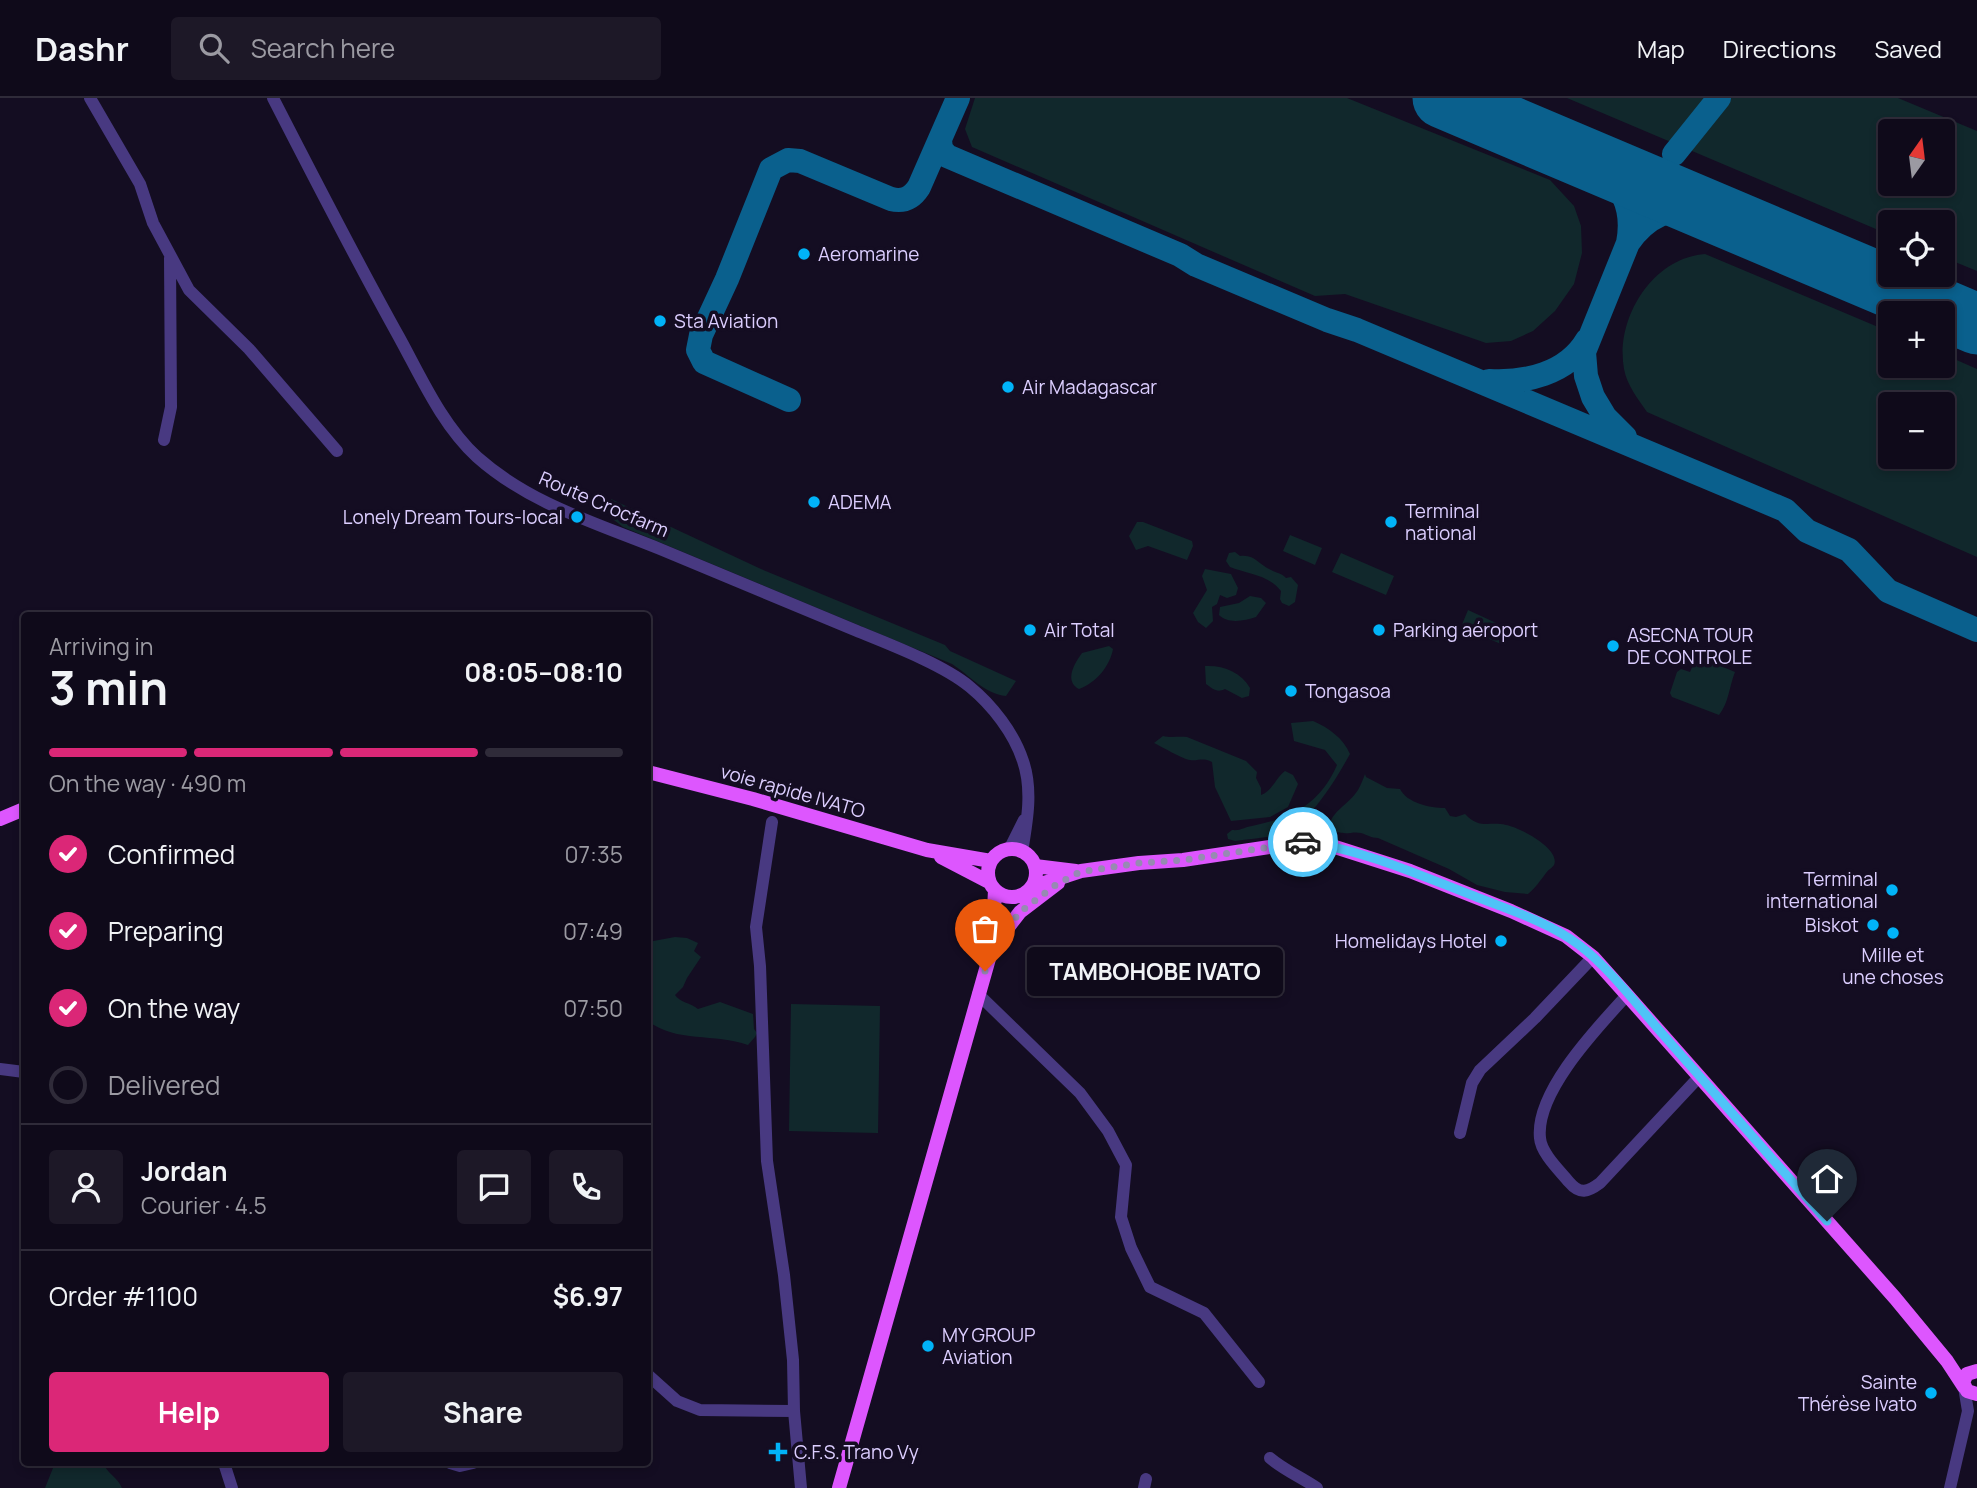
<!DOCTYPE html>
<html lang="en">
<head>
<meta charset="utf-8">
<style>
  :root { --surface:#0f0a1a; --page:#1d1827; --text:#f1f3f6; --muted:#9b9aa2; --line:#2f2b39; --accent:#db2777 }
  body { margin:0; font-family:Manrope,sans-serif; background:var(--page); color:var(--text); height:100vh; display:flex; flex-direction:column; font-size:26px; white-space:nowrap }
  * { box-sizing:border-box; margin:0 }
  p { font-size:23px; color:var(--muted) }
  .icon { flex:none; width:38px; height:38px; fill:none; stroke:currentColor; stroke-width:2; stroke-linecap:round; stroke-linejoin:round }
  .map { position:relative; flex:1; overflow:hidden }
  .details { position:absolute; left:21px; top:514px; width:630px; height:854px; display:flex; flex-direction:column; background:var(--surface); border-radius:7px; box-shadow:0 4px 10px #0003,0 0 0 2px var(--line) }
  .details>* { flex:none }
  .needle { width:46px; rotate:14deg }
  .buttons { position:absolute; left:1878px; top:21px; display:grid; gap:14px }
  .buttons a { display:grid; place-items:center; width:77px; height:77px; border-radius:7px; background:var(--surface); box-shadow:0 4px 10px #0003,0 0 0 2px var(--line); font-size:35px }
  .pin { position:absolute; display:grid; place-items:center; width:60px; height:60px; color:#fff; margin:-72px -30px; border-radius:50% 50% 50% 0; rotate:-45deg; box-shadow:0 0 7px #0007 }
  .pin .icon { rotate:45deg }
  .courier { position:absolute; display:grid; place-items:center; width:70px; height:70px; margin:-35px; border:5px solid #4fc3f7; border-radius:50%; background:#fff; color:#222; box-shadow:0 2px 9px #0007 }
  .bubble { position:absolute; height:49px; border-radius:7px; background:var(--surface); box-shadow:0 4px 10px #0003,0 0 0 2px var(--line); font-size:23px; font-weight:700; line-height:49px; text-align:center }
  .headline em { font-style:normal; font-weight:700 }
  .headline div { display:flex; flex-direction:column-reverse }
  .headline { display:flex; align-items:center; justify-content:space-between; height:119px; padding:0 28px }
  h1 { font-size:46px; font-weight:700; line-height:52px }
  .bar { display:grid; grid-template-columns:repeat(4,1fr); gap:10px 7px; align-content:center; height:84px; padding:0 28px }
  .bar i { height:9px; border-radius:5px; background:var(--line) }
  .bar .active { background:var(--accent) }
  .bar p { grid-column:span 4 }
  .line { display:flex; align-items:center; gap:18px; padding:0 28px; border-top:2px solid var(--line) }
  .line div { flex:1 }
  .round { display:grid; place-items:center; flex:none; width:74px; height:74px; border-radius:7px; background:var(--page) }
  ol { padding:0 28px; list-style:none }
  li { display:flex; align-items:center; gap:21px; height:77px }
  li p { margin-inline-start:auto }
  li .icon { padding:7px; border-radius:50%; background:var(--accent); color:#fff; stroke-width:4 }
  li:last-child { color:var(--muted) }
  li i { width:38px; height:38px; border:4px solid var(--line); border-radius:50% }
  .primary-button { display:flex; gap:14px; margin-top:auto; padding:14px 28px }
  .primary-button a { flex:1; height:80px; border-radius:7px; background:var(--accent); color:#fff; font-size:28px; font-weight:700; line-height:80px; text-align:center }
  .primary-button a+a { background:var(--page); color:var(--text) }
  header { display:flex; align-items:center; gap:42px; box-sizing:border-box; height:98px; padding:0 35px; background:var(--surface); border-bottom:2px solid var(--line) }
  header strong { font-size:33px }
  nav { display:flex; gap:38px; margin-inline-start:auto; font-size:24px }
  .search { width:490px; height:63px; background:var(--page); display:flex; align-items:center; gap:18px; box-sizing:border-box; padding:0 24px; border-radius:7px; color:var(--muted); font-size:26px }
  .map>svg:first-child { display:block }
  .green { fill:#11282c; fill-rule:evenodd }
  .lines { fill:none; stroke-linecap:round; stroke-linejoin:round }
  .taxiway { stroke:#0a608d; stroke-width:24 }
  .runway { stroke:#0a608d; stroke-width:61 }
  .minor { stroke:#483981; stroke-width:12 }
  .major { stroke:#dd56fe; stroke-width:14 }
  .done { stroke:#968ab2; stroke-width:7; stroke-dasharray:0 12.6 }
  .route { stroke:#4fc3f7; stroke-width:9 }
  .poi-dot { fill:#01b3f8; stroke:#140d22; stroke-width:2.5 }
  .labels { text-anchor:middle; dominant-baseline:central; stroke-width:7; stroke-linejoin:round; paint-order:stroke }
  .poi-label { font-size:19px; fill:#dcceff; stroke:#140d22; text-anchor:start }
  .street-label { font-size:19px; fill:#dcceff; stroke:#140d22 }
</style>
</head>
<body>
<header>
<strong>Dashr</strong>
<div class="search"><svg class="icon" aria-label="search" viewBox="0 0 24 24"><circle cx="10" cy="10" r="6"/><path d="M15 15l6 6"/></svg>Search here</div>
<nav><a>Map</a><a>Directions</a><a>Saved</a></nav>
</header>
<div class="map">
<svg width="1977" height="1390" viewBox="0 0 1977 1390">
  <rect width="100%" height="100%" fill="#140d22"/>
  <path class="green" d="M975,0H1347L1550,82L1574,108L1581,128L1582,155L1574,186L1555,213L1533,233L1511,243L1486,245L1345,196L1315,198L972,49L965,31Z
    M1567,0H1898L1977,33V173L1943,159L1942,124H1890V137ZM1890,33H1942V86H1890Z
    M1705,156L1890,234V268H1942L1943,256L1977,271V459L1647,314C1638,301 1627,287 1624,271C1615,221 1652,160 1705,156ZM1890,306H1942V359H1890Z
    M611,401L761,471L945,547L950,553L1016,583L1006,598C985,596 969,577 952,566L623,429L610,419Z
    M1137,424H1143L1192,443L1193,448L1187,462L1148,448L1136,452L1129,438Z
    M1290,437L1322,450L1315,467L1283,453Z
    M1235,454L1240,458C1255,456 1259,467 1271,472C1278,476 1280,474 1286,480L1291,479L1298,487L1295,504L1289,508L1282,505L1280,501L1281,493C1269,477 1248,476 1230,469L1226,463L1229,455Z
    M1341,455L1394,478L1386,497L1332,474Z
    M1205,471L1231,476L1238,490L1236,497L1227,500L1220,497L1217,506L1212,509L1213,523L1206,530L1198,524L1193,515L1207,492L1202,478Z
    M1250,498L1261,500L1266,505L1256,519C1244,523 1228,526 1219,517L1220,509L1239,505Z
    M1468,512L1507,530L1501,546L1461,529Z
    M1109,548L1113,551C1110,568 1096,585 1079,591C1064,583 1074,566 1082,555Z
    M1697,558L1735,574C1729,589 1729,604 1719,617L1672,599L1670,595L1677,574L1681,571L1690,574Z
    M1205,568C1223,567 1241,574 1250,590L1249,598L1242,600L1225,591C1217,595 1213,591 1206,586Z
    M1313,623C1329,630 1343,640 1350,656C1336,681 1309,728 1279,737C1265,740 1250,741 1235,743L1228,741L1227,736L1232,732C1241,733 1244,729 1252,728C1292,720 1320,706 1337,667L1325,652L1294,643L1291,625Z
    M1163,638C1171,640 1178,638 1187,639L1246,663L1257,674L1256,680L1261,690V697C1273,692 1275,681 1285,673L1293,677L1298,686L1288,709L1270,719L1231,723L1215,689L1212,664C1203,659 1199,663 1190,662C1183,661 1162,649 1154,645Z
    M1365,676L1366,679L1387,690L1400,691C1407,705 1430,710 1445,710L1450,718L1456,719L1465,716C1480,732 1489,723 1506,727C1519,729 1561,751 1554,767C1553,769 1547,773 1546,775C1540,783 1536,789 1528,796L1505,794L1477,787L1449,771L1378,740C1371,740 1368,737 1361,735C1353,733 1347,737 1338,734L1333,737L1332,743C1321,716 1346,711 1358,692C1361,687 1363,681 1365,676Z
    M675,839L687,840L698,845L694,853L701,859L687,880L683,889L675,897C679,904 691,905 698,911L720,904L753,916L754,931L757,935L755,939L748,947C715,935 676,945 648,923V844Z
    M791,906L880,908L878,1035L789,1033Z
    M55,1365H103C107,1375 118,1380 122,1390H45Z"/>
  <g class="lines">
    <path class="taxiway" d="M940,42L941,51L947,58L1180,157L1196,167L1327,222L1357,232L1785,412L1807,433L1849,452L1888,493L1977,532
      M1674,56L1719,0
      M1591,63C1621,83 1635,109 1628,145
      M1489,283C1525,285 1567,276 1587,242
      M789,302L704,264L698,252L701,237L727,181L771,71L788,62L800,63L891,101C903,104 912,100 919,89L958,0
      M1625,339L1605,319L1593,299L1586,278L1584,254L1628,145C1647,118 1670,108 1703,112"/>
    <path class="runway" d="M1443,0L1977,226"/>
    <path class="minor" d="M90,0L140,86L153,125L189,192L249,251L337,353
      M273,0C314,80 355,160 399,239C421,279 442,327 477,359C530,406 596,425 660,451C726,478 791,506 857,533C889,546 944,567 970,589C992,607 1014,635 1023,663C1033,692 1027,724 1022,754
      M164,342L171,309L170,160
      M772,724L756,829L760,868L767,1063L784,1177L793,1262L794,1313L801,1390
      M1009,752L1024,722
      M978,896L1080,995L1108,1033L1126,1067L1121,1119L1131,1150L1150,1189L1204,1215L1259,1284
      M1627,897C1598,929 1535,994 1540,1040C1541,1055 1560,1073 1569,1084C1580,1097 1588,1094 1600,1085L1699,979
      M0,971L24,974
      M1460,1035L1472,985L1480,972L1535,920L1593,859
      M648,1277L677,1303L700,1312L794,1313
      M1270,1360C1284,1372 1301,1379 1317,1390
      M224,1365L232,1390
      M450,1365L460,1368L473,1365
      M1144,1390L1146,1381
      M1950,1390L1968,1313L1964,1289"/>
    <path class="major" d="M648,674L753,701L927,752L991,763
      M0,721L24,711
      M988 775a24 24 0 1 1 48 0a24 24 0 1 1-48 0Z
      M941,759L989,784
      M1035,768L1076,773
      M1032,789L1081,773L1139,765L1183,762L1303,744L1335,749L1410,773L1511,813L1566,838L1593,859L1627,897L1895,1200L1947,1263L1964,1289
      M992,850L1020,814L1058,785
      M1977,1273L1967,1276L1963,1284L1967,1293L1977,1296
      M839,1390L992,850L995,792"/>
  </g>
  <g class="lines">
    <path class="done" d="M985,873L992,850L1020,814L1057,786L1080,774L1139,765L1184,762L1303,744"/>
    <path class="route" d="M1303,744C1362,751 1419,777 1474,798C1509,812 1549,824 1579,847C1611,871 1639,910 1666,940C1719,1001 1773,1062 1827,1123"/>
  </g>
  <g class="poi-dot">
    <circle cx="804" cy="156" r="7"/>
    <circle cx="660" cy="223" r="7"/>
    <circle cx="1008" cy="289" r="7"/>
    <circle cx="814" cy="404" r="7"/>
    <circle cx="577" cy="419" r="7"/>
    <circle cx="1391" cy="424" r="7"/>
    <circle cx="1030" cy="532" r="7"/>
    <circle cx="1379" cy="532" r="7"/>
    <circle cx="1613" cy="548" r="7"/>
    <circle cx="1291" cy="593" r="7"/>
    <circle cx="1892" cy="792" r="7"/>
    <circle cx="1873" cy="827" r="7"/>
    <circle cx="1893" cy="835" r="7"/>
    <circle cx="1501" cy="843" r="7"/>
    <circle cx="928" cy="1248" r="7"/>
    <circle cx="1931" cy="1295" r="7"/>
    <path d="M774.5 1343.5h7v7h7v7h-7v7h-7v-7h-7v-7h7z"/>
  </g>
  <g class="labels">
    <g class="poi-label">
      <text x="818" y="156">Aeromarine</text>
      <text x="674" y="223">Sta Aviation</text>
      <text x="1022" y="289">Air Madagascar</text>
      <text x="828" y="404">ADEMA</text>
      <text x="1405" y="413">Terminal<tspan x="1405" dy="22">national</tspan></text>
      <text x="563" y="419" text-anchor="end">Lonely Dream Tours-local</text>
      <text x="1044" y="532">Air Total</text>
      <text x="1393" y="532">Parking aéroport</text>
      <text x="1627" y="537">ASECNA TOUR<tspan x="1627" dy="22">DE CONTROLE</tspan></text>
      <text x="1305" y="593">Tongasoa</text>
      <text x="1878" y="781" text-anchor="end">Terminal<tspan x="1878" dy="22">international</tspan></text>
      <text x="1859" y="827" text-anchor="end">Biskot</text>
      <text x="1487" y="843" text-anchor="end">Homelidays Hotel</text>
      <text x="1893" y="857" text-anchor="middle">Mille et<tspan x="1893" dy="22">une choses</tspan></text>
      <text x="942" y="1237">MY GROUP<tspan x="942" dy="22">Aviation</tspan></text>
      <text x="1917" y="1284" text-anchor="end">Sainte<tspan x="1917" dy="22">Thérèse Ivato</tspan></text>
      <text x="794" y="1354">C.F.S. Trano Vy</text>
    </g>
    <g class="street-label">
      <text transform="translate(604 406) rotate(23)">Route Crocfarm</text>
      <text transform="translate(793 693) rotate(16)">voie rapide IVATO</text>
    </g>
  </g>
</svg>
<div class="buttons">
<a><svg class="needle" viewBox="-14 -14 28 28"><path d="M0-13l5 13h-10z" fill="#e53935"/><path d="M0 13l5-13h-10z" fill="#9b9aa2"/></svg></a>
<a><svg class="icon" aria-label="locate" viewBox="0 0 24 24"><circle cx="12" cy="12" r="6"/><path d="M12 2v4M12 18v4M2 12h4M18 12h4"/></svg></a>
<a>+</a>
<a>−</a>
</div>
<div class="pin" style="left:985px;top:873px;background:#ea580c"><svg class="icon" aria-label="bag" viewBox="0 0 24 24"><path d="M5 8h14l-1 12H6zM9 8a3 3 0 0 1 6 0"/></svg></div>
<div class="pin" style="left:1827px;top:1123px;background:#1f2937"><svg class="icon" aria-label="home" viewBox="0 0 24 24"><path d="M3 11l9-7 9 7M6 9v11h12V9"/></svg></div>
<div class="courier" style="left:1303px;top:744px"><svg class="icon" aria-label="car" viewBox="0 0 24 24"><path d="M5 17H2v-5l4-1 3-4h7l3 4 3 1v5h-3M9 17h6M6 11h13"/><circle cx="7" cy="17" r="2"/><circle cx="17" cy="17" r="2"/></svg></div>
<div class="bubble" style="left:1027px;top:849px;width:256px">TAMBOHOBE IVATO</div>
<section class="details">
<div class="headline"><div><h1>3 min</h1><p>Arriving in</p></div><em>08:05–08:10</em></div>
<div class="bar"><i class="active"></i><i class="active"></i><i class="active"></i><i></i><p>On the way · 490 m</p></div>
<ol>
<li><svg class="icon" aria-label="check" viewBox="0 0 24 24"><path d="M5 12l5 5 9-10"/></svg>Confirmed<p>07:35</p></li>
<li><svg class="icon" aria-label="check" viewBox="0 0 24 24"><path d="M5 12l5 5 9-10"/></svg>Preparing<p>07:49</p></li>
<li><svg class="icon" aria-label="check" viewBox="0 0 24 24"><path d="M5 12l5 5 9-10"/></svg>On the way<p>07:50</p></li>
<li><i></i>Delivered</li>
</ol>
<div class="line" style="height:126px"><a class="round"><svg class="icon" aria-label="person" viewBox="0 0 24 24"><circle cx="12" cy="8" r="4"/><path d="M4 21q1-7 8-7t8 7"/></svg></a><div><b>Jordan</b><p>Courier · 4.5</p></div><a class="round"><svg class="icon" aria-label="chat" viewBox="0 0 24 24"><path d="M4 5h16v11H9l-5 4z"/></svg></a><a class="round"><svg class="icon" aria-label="phone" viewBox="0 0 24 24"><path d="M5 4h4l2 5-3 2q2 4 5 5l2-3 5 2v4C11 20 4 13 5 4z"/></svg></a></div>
<div class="line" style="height:91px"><div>Order #1100</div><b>$6.97</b></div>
<div class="primary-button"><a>Help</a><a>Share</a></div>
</section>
</div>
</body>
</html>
